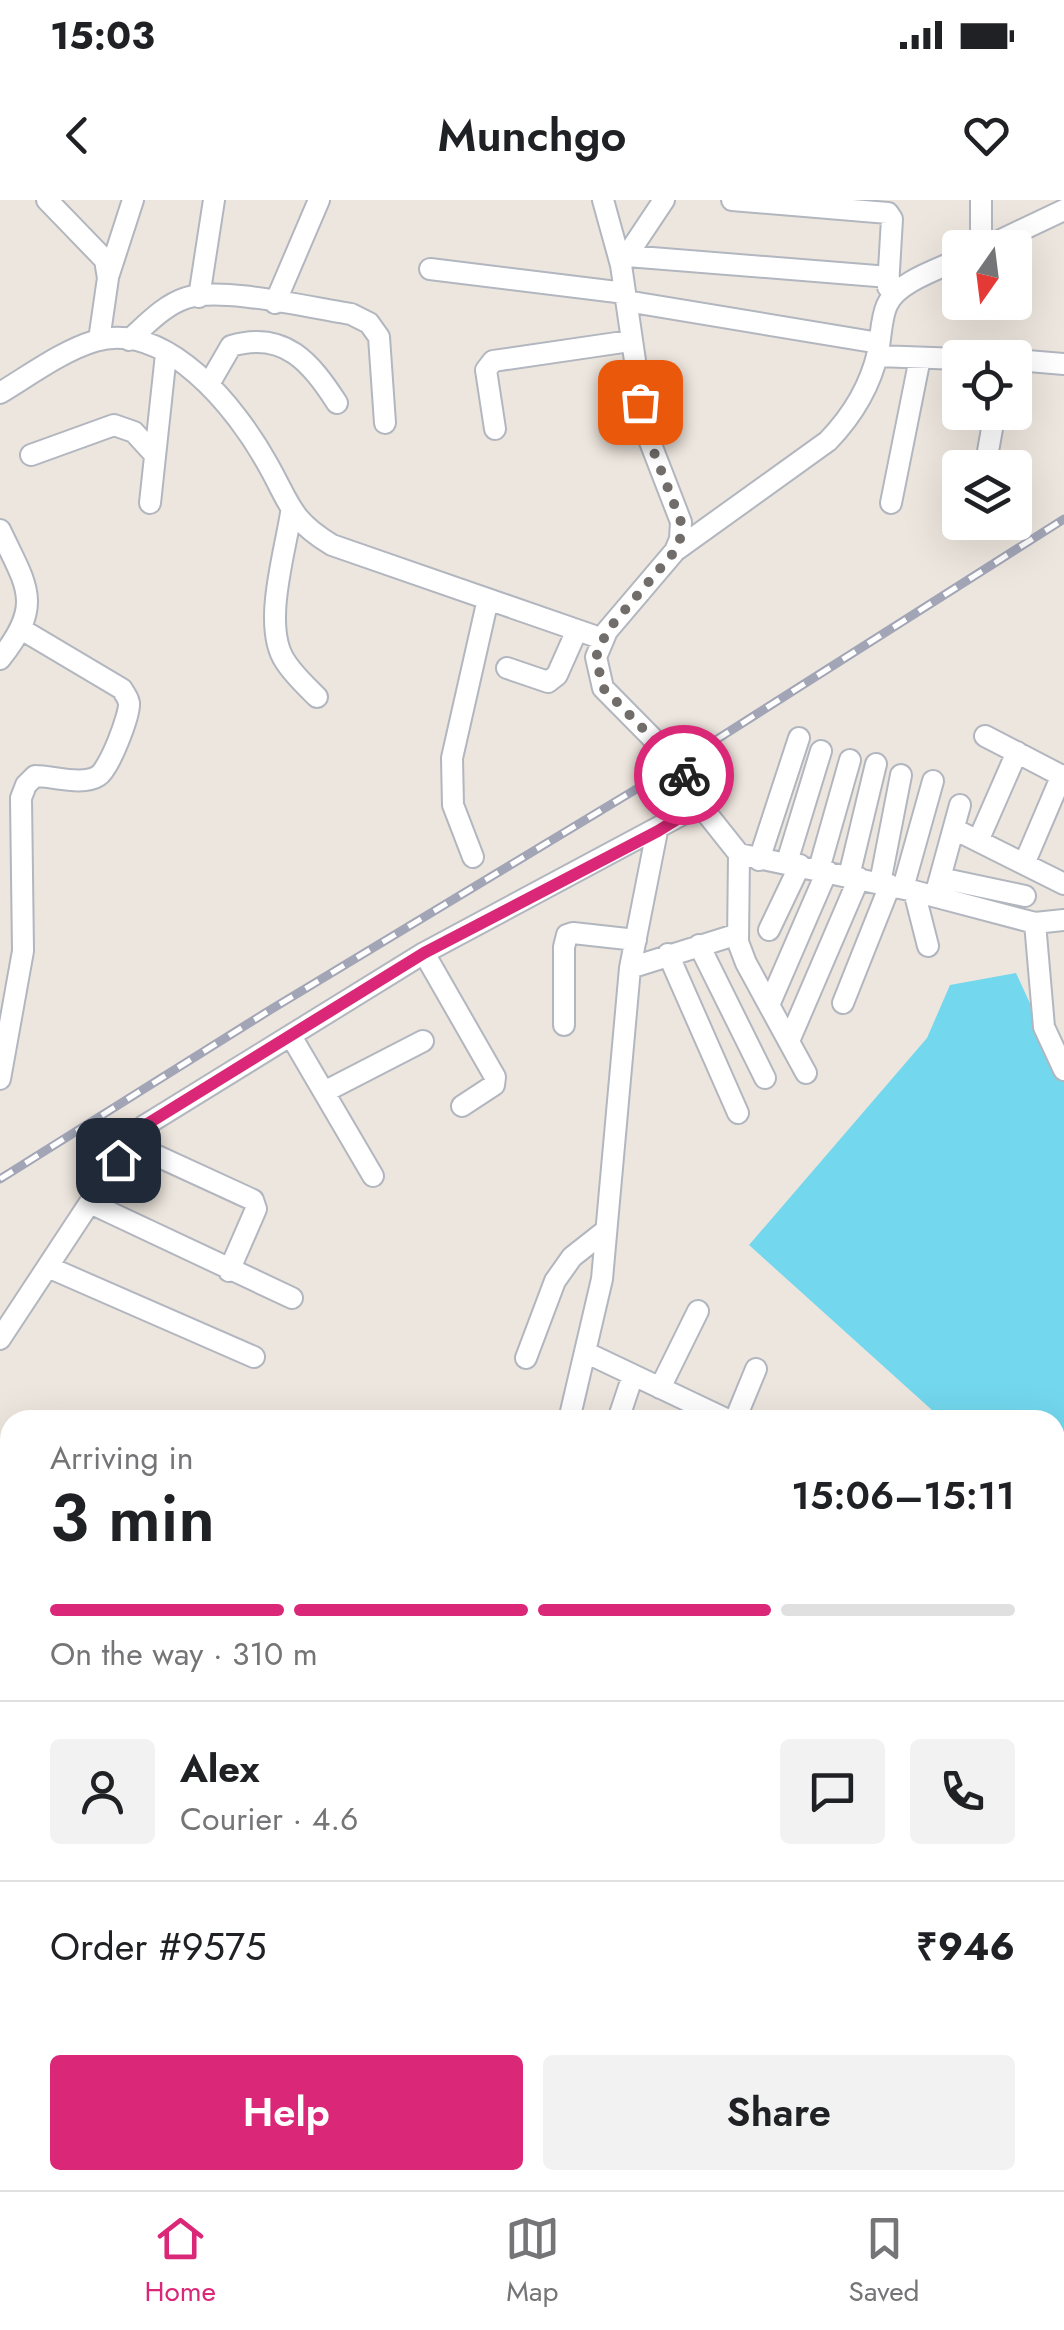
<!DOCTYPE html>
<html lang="en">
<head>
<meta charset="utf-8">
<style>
  :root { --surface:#fff; --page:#f2f2f2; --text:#202124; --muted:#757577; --line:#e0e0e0; --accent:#db2777 }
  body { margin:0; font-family:Jost,sans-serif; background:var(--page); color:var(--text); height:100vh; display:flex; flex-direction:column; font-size:38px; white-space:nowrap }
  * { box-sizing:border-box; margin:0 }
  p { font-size:32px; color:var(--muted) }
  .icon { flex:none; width:55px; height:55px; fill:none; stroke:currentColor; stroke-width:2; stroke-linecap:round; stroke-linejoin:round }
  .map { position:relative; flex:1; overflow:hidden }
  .side { position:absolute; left:0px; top:1210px; width:1065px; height:780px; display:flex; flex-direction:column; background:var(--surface); border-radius:30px 30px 0 0; box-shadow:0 10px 40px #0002 }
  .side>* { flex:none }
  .needle { width:65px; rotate:194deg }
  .buttons { position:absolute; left:942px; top:30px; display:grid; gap:20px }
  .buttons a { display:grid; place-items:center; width:90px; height:90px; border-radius:10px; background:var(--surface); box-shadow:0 10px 40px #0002; font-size:50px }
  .pin { position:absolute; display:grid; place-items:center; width:85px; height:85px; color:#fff; margin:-42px; border-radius:20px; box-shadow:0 5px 15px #0006 }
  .courier { position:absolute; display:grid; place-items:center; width:100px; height:100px; margin:-50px; border:8px solid #db2777; border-radius:50%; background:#fff; color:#222; box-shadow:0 2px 12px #0007 }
  .summary em { font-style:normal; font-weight:600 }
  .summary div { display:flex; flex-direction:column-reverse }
  .summary { display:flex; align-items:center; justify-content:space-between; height:170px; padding:0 50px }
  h1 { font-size:65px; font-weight:600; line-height:75px }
  .bar { display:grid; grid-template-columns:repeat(4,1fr); gap:15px 10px; align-content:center; height:120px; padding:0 50px }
  .bar i { height:12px; border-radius:8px; background:var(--line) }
  .bar .current { background:var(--accent) }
  .bar p { grid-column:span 4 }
  .line { display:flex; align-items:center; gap:25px; padding:0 50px; border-top:2px solid var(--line) }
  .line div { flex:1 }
  .round { display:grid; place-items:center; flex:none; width:105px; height:105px; border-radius:10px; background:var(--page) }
  .cta { display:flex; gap:20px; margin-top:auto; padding:20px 50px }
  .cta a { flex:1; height:115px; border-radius:10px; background:var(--accent); color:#fff; font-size:40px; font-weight:600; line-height:115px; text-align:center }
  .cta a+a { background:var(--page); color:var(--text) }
  .status { display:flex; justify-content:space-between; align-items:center; height:70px; padding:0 50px; background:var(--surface); direction:ltr }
  .status svg { height:28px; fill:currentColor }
  header { display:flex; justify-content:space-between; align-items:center; height:130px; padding:0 50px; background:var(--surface); font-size:45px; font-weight:600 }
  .dock { display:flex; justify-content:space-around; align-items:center; height:140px; border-top:2px solid var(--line); background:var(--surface); font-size:28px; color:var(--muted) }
  .dock a { display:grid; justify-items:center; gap:5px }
  .dock .current { color:var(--accent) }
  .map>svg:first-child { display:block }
  .water { fill:#73d7ee }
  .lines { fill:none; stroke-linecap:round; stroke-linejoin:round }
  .minor-casing { stroke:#b2b6bf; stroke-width:24 }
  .minor { stroke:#fff; stroke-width:20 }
  .rail-casing { stroke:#a1a5b6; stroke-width:9 }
  .rail { stroke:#fff; stroke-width:5; stroke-dasharray:15; stroke-linecap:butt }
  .done { stroke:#706d6a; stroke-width:10; stroke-dasharray:0 18 }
  .route { stroke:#db2777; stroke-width:12 }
</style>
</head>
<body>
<div class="status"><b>15:03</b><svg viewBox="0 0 49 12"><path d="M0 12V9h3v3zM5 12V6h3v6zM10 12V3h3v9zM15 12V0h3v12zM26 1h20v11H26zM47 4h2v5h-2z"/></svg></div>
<header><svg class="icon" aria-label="back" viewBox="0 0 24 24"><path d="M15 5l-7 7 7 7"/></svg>Munchgo<svg class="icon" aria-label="heart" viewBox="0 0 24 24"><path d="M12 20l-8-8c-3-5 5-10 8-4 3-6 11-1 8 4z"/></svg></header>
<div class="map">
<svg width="1064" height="1990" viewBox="0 0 1064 1990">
  <rect width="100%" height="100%" fill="#ede6de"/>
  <path class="water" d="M1016,773L1064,877V1310L1055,1307V1220H943L749,1045L927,838L950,785Z"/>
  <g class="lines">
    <g class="minor-casing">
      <path id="minor" d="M47,0L105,60L108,78L99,140
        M603,0L621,65L645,229L681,322L680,339L675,351L607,431L596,457L603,488L678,564L700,605L739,654L914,691L1035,723L1064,720
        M732,0L888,13L892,19L888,87
        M981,48V0
        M984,48L1064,10
        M627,56L889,77
        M622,63L664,0
        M430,69L625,93
        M109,74L133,0
        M199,97L214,0
        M626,101L879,143
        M275,103L319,0
        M129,140C146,125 164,105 186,98C221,86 311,108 351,114L369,123L379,137L385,223
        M877,156L960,159
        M1015,160L1064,164
        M209,184L231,146C285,130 311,163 337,203
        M0,193C30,175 62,151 95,141C167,120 237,209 267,263C290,303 289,319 332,345L603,439
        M495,229L486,170L493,161L630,141
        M31,255L114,225L134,232L155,255
        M985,268L995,212
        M150,303L166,154
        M891,303L920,158
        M291,313C285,353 262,426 285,461C293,474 306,486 317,497
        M0,330C27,387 44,404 0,459
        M675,351L828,241C853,215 870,187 878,152C881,137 881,118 887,105C897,82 939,69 960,59
        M507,468L548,482L557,475L577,430
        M985,536L1064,577
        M954,629L1064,684
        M978,641L1017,552
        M739,654L738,742L746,763L806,873
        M473,657L453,605L452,558L488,399
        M759,660L799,538
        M787,662L821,551
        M1024,664L1062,575
        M819,669L850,560
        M849,676L876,564
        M940,678L1025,696
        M880,683L901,575
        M903,688L933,581
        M914,691L928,746
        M935,696L960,605
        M1035,723L1044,827L1064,870
        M769,730L800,665
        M699,745L765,878
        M424,753L495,877L494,885L462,906
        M668,754L738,913
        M630,768L738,734
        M843,803L890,685
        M769,805L827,671
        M564,825V747L567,735L573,733L636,740
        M291,836L373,976
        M789,841L859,678
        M0,879L23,751L21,598L26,585L35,576C53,576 83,586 98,576C109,570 130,515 129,503C128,497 125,495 122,489L21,429
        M326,891L423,841
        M129,943L253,1000L256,1009L229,1071
        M90,1003L292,1098
        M48,1067L254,1157
        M0,1139L129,943L144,926L424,753L700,605
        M587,1153L728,1220
        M526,1158L555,1081L572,1057L605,1031
        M660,1188L698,1111
        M569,1220L602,1079L630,768L657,631
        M618,1220L633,1175
        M735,1220L756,1169
        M1055,1437L1064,1440
        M1055,1497L1064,1455
        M0,1689L10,1687
        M1055,1785L1064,1784
        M0,1909L10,1910
        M1059,1930L1060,1836
        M731,1980L737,1990
        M769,1980L775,1990
        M969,1980L970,1990
        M1038,1980V1990
        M0,1987L11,1990
        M100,1990L102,1980
        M246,1990L248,1984
        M479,1990V1983
        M817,1990L818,1980"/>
    </g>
    <use href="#minor" class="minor"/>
    <g class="rail-casing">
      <path id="rail" d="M0,979L270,810L678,564L1064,319"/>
    </g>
    <use href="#rail" class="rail"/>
  </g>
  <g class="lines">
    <path class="done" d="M640,202L645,229L681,322L680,339L675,351L607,431L596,457L603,488L678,564L684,575"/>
    <path class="route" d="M118,960L144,926L424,753L658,631L700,605L684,575"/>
  </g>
</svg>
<div class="buttons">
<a><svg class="needle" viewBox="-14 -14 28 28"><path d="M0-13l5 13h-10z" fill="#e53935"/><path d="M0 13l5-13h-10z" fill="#757577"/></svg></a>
<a><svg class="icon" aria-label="locate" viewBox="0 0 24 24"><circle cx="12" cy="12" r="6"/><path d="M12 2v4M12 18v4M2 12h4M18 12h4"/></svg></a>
<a><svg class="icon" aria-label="layers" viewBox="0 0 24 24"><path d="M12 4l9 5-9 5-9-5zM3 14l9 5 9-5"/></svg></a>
</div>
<div class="pin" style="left:640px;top:202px;background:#ea580c"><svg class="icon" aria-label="bag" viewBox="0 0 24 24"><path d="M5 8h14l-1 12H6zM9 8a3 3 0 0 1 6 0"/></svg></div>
<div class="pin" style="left:118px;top:960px;background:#1f2937"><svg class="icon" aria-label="home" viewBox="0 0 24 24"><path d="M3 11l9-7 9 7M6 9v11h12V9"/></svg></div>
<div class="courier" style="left:684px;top:575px"><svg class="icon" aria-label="bike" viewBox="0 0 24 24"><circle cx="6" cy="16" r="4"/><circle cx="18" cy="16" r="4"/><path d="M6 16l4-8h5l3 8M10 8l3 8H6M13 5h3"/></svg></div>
<section class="side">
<div class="summary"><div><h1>3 min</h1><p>Arriving in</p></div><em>15:06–15:11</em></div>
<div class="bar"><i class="current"></i><i class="current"></i><i class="current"></i><i></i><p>On the way · 310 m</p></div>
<div class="line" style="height:180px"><a class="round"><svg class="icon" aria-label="person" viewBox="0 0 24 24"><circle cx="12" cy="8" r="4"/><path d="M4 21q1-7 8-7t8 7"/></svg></a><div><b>Alex</b><p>Courier · 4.6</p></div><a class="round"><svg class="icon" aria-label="chat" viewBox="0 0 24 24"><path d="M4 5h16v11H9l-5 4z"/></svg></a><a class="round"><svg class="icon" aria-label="phone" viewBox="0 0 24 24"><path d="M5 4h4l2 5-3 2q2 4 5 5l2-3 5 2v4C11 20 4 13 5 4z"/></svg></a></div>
<div class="line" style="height:130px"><div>Order #9575</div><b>₹946</b></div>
<div class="cta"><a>Help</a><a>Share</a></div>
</section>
</div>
<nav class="dock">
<a class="current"><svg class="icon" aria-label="home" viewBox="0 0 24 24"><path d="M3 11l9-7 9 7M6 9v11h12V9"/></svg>Home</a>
<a><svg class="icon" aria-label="map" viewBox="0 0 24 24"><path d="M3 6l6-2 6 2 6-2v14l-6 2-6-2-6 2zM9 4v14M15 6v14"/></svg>Map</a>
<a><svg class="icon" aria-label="saved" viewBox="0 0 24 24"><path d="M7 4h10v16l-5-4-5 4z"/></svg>Saved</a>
</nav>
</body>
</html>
